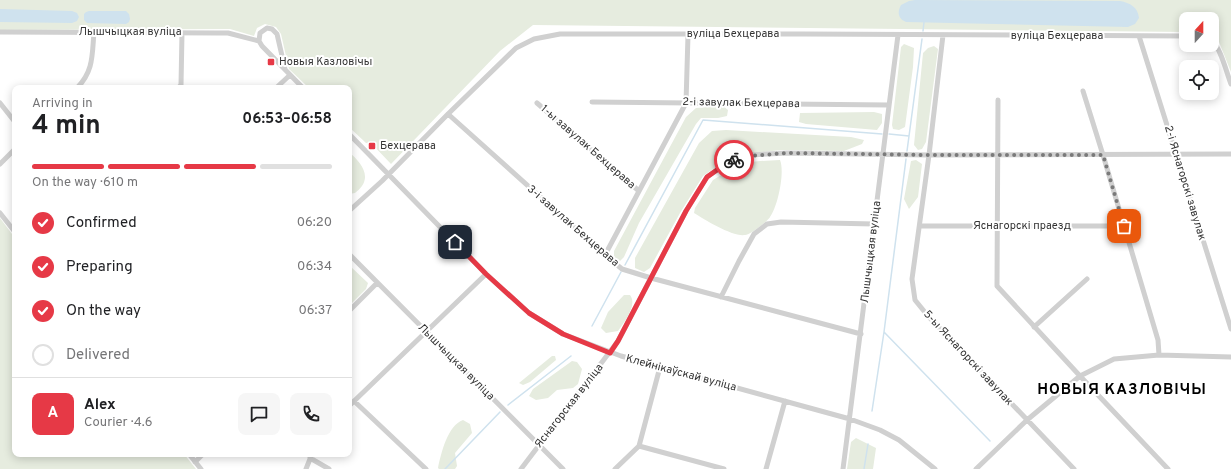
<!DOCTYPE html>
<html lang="en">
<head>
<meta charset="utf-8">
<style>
  :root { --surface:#fff; --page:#f6f6f6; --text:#202124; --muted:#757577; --line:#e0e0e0; --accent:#e63946 }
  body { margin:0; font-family:Overpass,sans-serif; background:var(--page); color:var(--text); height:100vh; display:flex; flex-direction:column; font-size:15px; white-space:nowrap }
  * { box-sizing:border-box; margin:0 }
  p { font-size:13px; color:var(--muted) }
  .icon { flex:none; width:22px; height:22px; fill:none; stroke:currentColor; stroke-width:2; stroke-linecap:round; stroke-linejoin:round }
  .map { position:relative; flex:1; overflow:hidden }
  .sheet { position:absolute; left:12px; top:85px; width:340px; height:372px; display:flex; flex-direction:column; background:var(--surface); border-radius:8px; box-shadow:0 2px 10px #0003 }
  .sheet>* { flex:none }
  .needle { width:26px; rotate:21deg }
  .fabs { position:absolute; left:1179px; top:12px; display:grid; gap:8px }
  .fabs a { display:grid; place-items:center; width:40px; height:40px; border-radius:8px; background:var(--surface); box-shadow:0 2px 10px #0003; font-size:20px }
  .pin { position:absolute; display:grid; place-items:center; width:34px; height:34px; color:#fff; margin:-17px; border-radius:8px; box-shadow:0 2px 6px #0006 }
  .courier { position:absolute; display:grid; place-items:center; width:40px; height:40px; margin:-20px; border:3px solid #e63946; border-radius:50%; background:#fff; color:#222; box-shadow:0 1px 5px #0007 }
  .summary em { font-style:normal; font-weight:700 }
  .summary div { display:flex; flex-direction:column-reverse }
  .summary { display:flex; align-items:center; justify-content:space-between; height:68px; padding:0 20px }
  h1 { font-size:26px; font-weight:700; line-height:30px }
  .bar { display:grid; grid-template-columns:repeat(4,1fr); gap:6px 4px; align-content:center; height:48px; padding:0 20px }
  .bar i { height:5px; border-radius:3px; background:var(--line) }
  .bar .selected { background:var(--accent) }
  .bar p { grid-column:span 4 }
  .line { display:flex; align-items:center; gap:10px; padding:0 20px; border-top:1px solid var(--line) }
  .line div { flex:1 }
  .round { display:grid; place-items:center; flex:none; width:42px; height:42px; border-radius:8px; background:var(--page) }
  ol { padding:0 20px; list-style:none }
  li { display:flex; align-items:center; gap:12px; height:44px }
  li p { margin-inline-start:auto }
  li .icon { padding:4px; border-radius:50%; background:var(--accent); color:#fff; stroke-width:4 }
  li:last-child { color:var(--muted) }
  li i { width:22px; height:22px; border:2px solid var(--line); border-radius:50% }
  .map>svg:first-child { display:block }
  .green { fill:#e6ecdf }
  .water { fill:#cfe2ee }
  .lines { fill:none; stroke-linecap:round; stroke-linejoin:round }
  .stream { stroke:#cfe2ee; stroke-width:1.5 }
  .minor { stroke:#d0d0d0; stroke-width:5 }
  .done { stroke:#7a7a7a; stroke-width:4; stroke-dasharray:0 7.2 }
  .route { stroke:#e63946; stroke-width:5 }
  .poi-dot { fill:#e63946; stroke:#fff; stroke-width:1.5 }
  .labels { text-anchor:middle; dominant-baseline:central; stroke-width:4; stroke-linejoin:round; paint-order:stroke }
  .street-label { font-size:11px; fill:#333; stroke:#fff }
  .poi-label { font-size:11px; fill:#333; stroke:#fff; text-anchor:start }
  .district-label { font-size:15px; font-weight:bold; letter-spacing:1px; fill:#000; stroke:#fff }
</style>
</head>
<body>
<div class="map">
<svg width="1231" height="469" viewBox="0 0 1231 469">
  <rect width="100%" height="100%" fill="#fff"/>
  <path class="green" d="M0,0H1231V72L1219,42L1212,37V19H1186V32L533,25L500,51L391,164L372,144L366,143L349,127V88H309L289,69L281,34L276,27L265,24L257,28L254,36L230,29L0,30Z
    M904,44L914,48L913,67L905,127L899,130L893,129L892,125L901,47Z
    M934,46L938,49L926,142L922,149L918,150L914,145L923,53L928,48Z
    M723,106L728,110L727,116L718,118H701L696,124L639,223L624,257L620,261L614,257V251L686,117L696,108Z
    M874,112L882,114V123L877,130L806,124L799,122L800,113Z
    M726,130L851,137L864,140L862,144L844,151L782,150L743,154L725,161L703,176L680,213L650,268L644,272L635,268V258L699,143L712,131Z
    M349,152C358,160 371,173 362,186C360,189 357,191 355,193L349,194Z
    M780,160C785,172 778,206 770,217C768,221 750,235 745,235C733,237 705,220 694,213L695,208L713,180L741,163L760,161Z
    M916,160L922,164L918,197L909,209L904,199L911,161Z
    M0,218L15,238V454H184L196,469H0Z
    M349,265L368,283L366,289L349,306Z
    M624,295H630C638,305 624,322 618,331L606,333L601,328L608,312Z
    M552,356H555L556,360L530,382L523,385L519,383Z
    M572,361L577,362L582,369L578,384L573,388L557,390L548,398L536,400L529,396L533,389Z
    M463,420L470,424L472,433L455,453L457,466L455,469H439L438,468C441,453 448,425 463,420Z
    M856,438L876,448L873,469H847L851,442Z"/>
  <path class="water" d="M915,0L1120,1C1130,3 1138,7 1139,18L1135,24L1128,27L906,22C898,19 897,12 901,5L909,1Z
    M0,9L72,11L77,13L79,17L77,21L72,23L0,22Z
    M89,11H126L129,14L130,19L129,22L126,24L87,23L84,20V14L86,12Z"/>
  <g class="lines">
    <path class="stream" d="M923,31L924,22
      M889,134L909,136
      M907,151L922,39
      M906,159L884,332L990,441
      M625,265L703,120L882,134
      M592,326L621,272
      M508,405L571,356
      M872,411L884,332
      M445,469L500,412
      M864,469L868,444"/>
    <path class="minor" d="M0,32L217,33H228L259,41
      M943,35L929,155L912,279L915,300L928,316L1074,469
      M1139,36L1231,329
      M1212,41C1220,46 1227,74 1231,84
      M285,69L277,34L272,29L267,28L260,33L259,41L262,46L303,88
      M77,88C94,71 92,54 94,32
      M178,88L181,85L182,33
      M276,88L290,75
      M1083,91L1103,155L1158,340L1159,355
      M998,100L997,286L1080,376L1168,469
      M592,102L889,105
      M0,103L15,122
      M537,103L639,191
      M448,114L605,255L622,269L651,278L861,334
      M349,134L486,274L529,313L563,334L621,356L850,419L880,430L899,440L935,469
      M0,164L15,149
      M349,211L382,181L448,114L516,48L534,39L560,34H804L1186,36
      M0,213L15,232
      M920,226H1125
      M349,254L563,469
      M605,255L686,103L688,35
      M721,297L739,261L754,234L767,224L781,222L874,224
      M349,311L377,283
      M1034,327L1087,279
      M354,401L426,469
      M349,406L486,274
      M639,446L724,469
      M189,454L201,469
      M310,458L329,469
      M195,462L203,454
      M306,469L312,454
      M521,469L618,341L686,211L707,177L731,160L750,155L787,153L929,155L1231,154
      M615,469L639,446L660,367
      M766,469L785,401
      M843,469L898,35
      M976,469L1027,420L1080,376L1114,359L1159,355L1231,357"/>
  </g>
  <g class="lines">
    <path class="done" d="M734,160L750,156L787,153L929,155H1103L1124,226"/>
    <path class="route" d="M455,242L486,274L529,313L563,334L610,353L618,341L686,211L707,177L731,160H734"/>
  </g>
  <g class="poi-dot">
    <rect x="267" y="58" width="8" height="8" rx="2"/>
    <rect x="368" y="142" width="8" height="8" rx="2"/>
  </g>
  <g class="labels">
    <g class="street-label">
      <text x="130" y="32">Лышчыцкая вуліца</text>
      <text x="733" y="34">вуліца Бехцерава</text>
      <text x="1057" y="36">вуліца Бехцерава</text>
      <text transform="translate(741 103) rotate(1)">2-і завулак Бехцерава</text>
      <text transform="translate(588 147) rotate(41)">1-ы завулак Бехцерава</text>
      <text transform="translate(1185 183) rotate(73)">2-і Яснагорскі завулак</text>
      <text transform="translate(573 226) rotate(41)">3-і завулак Бехцерава</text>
      <text x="1022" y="226">Яснагорскі праезд</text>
      <text transform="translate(871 252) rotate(-83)">Лышчыцкая вуліца</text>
      <text transform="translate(968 358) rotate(47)">5-ы Яснагорскі завулак</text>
      <text transform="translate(456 362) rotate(45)">Лышчыцкая вуліца</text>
      <text transform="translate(681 373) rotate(15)">Клейнікаўскай вуліца</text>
      <text transform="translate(569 406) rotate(-52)">Яснагорская вуліца</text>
    </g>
    <g class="poi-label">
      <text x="279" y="62">Новыя Казловічы</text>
      <text x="380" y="146">Бехцерава</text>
    </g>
    <g class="district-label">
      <text x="1122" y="390">НОВЫЯ КАЗЛОВІЧЫ</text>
    </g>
  </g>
</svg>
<div class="fabs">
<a><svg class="needle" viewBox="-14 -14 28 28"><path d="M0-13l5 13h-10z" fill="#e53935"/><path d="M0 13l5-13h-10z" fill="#757577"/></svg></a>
<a><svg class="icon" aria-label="locate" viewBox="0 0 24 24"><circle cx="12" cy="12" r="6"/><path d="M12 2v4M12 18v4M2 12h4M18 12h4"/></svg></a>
</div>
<div class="pin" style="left:1124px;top:226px;background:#ea580c"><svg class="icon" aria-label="bag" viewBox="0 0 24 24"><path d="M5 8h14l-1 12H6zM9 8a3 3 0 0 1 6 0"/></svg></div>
<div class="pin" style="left:455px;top:242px;background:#1f2937"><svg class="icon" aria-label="home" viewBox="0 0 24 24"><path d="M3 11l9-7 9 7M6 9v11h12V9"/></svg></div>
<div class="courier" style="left:734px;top:160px"><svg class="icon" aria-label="bike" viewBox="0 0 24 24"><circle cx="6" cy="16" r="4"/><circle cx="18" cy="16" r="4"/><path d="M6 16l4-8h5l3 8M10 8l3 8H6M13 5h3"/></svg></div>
<section class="sheet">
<div class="summary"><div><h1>4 min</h1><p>Arriving in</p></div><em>06:53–06:58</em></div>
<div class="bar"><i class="selected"></i><i class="selected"></i><i class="selected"></i><i></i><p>On the way · 610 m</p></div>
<ol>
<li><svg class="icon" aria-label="check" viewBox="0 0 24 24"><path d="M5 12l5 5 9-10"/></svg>Confirmed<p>06:20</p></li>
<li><svg class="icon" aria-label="check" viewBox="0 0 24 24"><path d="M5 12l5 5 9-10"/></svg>Preparing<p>06:34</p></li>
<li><svg class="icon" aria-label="check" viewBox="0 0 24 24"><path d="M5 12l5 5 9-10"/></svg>On the way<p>06:37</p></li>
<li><i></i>Delivered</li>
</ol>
<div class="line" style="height:72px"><b class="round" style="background:var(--accent);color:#fff">A</b><div><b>Alex</b><p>Courier · 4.6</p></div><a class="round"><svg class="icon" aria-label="chat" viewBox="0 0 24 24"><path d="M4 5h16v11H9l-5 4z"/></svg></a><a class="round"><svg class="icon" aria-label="phone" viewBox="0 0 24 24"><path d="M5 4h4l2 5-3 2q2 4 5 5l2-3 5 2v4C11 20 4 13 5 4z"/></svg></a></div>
</section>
</div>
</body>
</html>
